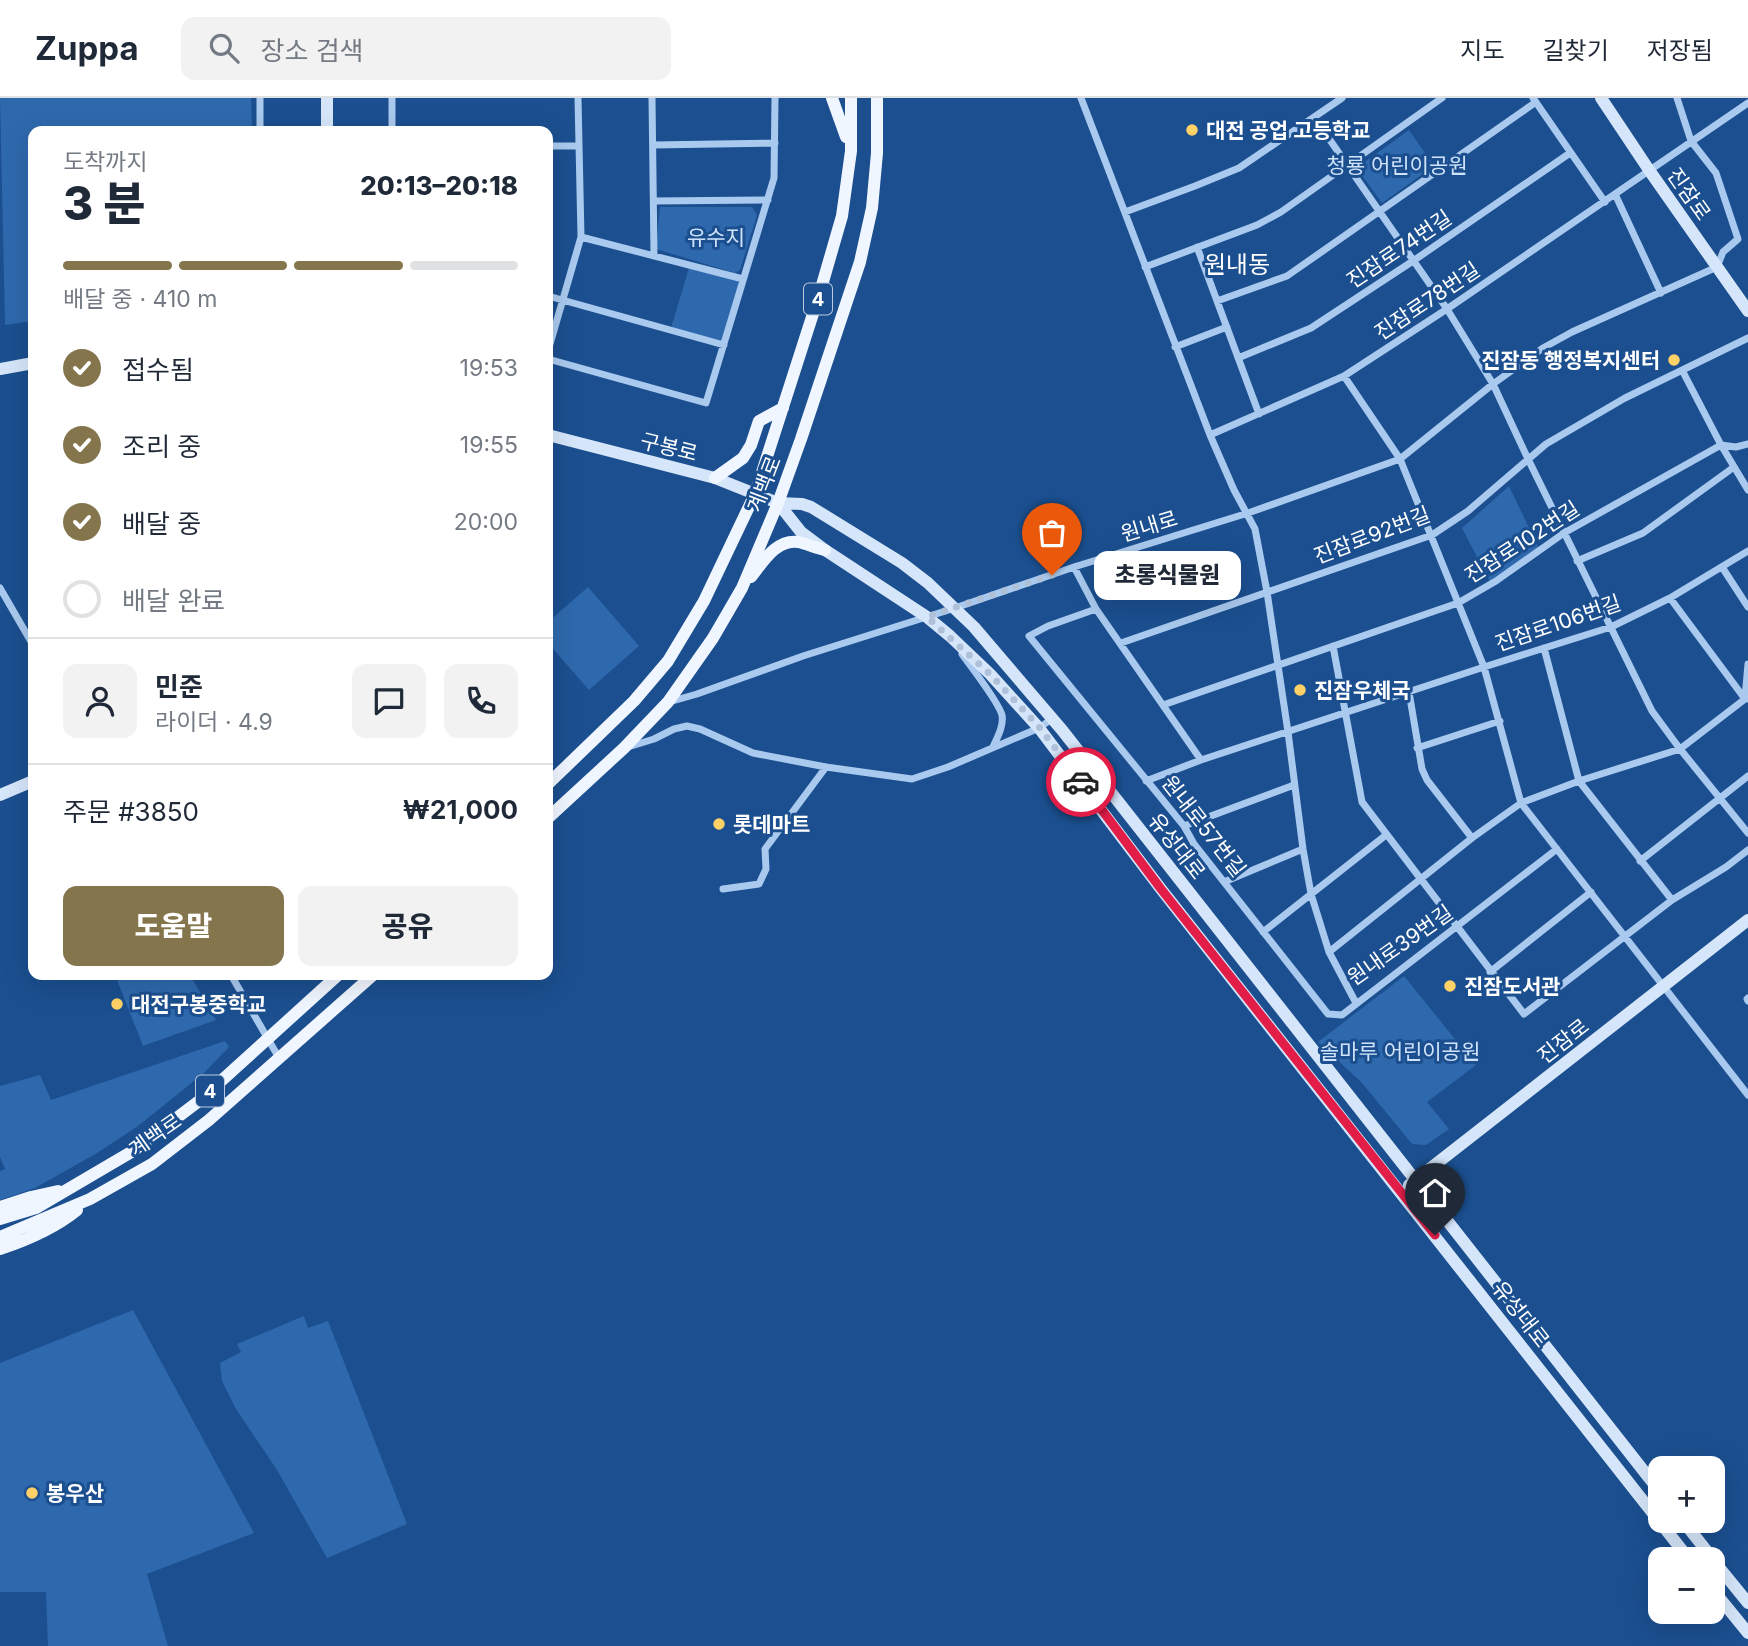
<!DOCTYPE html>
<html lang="ko">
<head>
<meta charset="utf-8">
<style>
  :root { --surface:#fff; --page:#f2f2f3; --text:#1f2937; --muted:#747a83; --line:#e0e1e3; --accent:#84754c }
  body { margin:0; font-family:Inter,"Noto Sans KR",sans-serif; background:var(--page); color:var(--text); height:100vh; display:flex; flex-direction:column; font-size:26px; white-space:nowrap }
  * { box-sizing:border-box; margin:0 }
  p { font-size:23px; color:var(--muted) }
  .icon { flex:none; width:38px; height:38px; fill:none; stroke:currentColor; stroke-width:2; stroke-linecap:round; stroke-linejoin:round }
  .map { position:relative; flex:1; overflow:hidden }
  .panel { position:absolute; left:28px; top:28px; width:525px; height:854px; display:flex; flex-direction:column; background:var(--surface); border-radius:14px; box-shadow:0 7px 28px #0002 }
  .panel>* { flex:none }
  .tools { position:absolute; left:1648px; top:1358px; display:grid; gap:14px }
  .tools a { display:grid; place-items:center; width:77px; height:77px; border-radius:14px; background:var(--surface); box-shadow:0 7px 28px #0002; font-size:35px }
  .pin { position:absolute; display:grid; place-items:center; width:60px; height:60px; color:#fff; margin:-72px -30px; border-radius:50% 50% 50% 0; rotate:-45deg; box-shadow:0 0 7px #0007 }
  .pin .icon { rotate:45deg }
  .courier { position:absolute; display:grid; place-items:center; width:70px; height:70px; margin:-35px; border:5px solid #e11d48; border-radius:50%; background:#fff; color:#222; box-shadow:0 2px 9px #0007 }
  .bubble { position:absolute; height:49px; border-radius:14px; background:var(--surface); box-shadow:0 7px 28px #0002; font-size:23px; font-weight:800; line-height:49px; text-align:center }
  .overview em { font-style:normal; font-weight:800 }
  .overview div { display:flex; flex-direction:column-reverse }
  .overview { display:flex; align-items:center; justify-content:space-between; height:119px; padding:0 35px }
  h1 { font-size:46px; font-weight:800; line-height:52px }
  .bar { display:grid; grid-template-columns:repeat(4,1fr); gap:10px 7px; align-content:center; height:84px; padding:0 35px }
  .bar i { height:9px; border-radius:5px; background:var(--line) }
  .bar .on { background:var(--accent) }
  .bar p { grid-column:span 4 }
  .line { display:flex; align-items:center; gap:18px; padding:0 35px; border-top:2px solid var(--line) }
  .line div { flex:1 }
  .round { display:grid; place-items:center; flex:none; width:74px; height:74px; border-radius:14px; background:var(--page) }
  ol { padding:0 35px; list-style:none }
  li { display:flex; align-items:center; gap:21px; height:77px }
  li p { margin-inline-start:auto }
  li .icon { padding:7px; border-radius:50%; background:var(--accent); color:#fff; stroke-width:4 }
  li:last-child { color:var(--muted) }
  li i { width:38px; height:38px; border:4px solid var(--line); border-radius:50% }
  .cta { display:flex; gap:14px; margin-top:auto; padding:14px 35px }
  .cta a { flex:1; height:80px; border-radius:14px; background:var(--accent); color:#fff; font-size:28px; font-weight:800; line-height:80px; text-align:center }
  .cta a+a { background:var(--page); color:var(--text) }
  header { display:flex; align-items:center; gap:42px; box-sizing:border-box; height:98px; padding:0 35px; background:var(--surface); border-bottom:2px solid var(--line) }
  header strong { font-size:33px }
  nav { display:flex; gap:38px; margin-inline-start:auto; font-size:24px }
  .search { width:490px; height:63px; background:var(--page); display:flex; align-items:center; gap:18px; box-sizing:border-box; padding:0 24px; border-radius:14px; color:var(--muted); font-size:26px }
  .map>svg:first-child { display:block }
  .green { fill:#2e69ad }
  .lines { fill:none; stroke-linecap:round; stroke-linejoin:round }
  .street { stroke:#a9c9ee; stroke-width:7 }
  .secondary { stroke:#d6e6fa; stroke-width:12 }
  .primary { stroke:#f0f6ff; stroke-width:12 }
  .done { stroke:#afc1d8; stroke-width:7; stroke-dasharray:0 12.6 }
  .route { stroke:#e11d48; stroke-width:9 }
  .poi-dot { fill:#ffd166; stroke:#1b4f8f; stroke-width:2.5 }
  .labels { text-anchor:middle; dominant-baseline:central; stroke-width:6; stroke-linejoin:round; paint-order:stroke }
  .shield { fill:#1b4f8f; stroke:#bbcadd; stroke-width:2 }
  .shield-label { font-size:19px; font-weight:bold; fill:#fff }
  .poi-label { font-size:21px; font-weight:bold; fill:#fff; stroke:#1b4f8f; text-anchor:start }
  .park-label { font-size:21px; fill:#cfe3fa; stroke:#1b4f8f }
  .street-label { font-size:21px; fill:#fff; stroke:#1b4f8f }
  .quarter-label { font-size:24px; fill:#fff; stroke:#1b4f8f }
</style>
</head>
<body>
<header>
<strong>Zuppa</strong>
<div class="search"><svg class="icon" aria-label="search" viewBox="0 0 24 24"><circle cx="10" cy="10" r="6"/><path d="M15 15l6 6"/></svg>장소 검색</div>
<nav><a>지도</a><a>길찾기</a><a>저장됨</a></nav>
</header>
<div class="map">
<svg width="1748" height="1548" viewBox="0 0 1748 1548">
  <rect width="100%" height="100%" fill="#1b4f8f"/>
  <path class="green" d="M0,0H251L252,33H33V223L5,227Z
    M1409,32L1434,68L1382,105L1358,72L1362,66Z
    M660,109H752L757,117L740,172L735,175L656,151Z
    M689,170L738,183L739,185L722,242L720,244L671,230Z
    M1509,388L1539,451L1491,486L1462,430Z
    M588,489L639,548L589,592L548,545V524Z
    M115,877H190L216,922L143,948Z
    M1404,878L1476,967L1427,1004L1449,1031L1426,1047L1412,1046L1362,985L1318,944Z
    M225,943L229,949L204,975L138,1028L97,1055L35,1090L0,1102V1073L5,1071L0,1059V988L40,977L51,1002Z
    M133,1212L254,1435L147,1476L168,1548H48L46,1494H0V1265Z
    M304,1218L308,1230L328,1223L407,1426L327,1460L277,1372L236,1311L222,1283L220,1265L241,1254L237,1246Z"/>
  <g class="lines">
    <path class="street" d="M260,0V33
      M392,0V33
      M652,0L654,157
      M1081,0L1210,337L1234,392L1255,431L1267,494L1288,634L1303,751L1311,796L1329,854L1356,905
      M1533,0L1605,104
      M1314,19L1447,211L1493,286L1528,361L1652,613L1680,651L1748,735
      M653,47L775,45
      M548,48H579
      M1615,96L1661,195
      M654,103L768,102
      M1125,114L1195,88L1239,70L1342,0
      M581,139L743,181
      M1197,149L1259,316
      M1145,169L1257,127L1281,114L1442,0
      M548,198L724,247
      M1217,203L1287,178L1536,4
      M1175,249L1227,229
      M548,253L581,139L578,0
      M1238,260L1311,230L1413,163L1570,55
      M548,261L706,305L774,80L775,0
      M1682,272L1721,347L1748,392
      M1344,278L1400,361L1484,569L1521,705L1748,997
      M1210,337L1344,278L1447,211L1748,5
      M1577,463L1643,435L1734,369
      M1074,469L1096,511L1201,662
      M1722,469L1748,509
      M0,490L33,547
      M1670,500L1745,601
      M1096,511L1048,528L1029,538L1184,728L1194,746L1328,916L1342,917L1557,751
      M1121,545L1432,437L1468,413L1546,346L1625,300L1748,240
      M1333,548L1362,704L1524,916L1672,802L1726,769L1748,752
      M1544,550L1579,683L1672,802
      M962,556C971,569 998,603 1002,617C1004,628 997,640 993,649
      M1409,594L1422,671L1427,682L1472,740
      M1745,600L1748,566
      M669,604L697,596L803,558L955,510L1074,469L1248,415L1400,361L1493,286L1543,250L1572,234L1717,169L1723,154L1738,141L1716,75L1691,43L1677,0
      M1163,607L1458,505L1496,483L1564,435L1721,347L1736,349L1748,346
      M628,649L654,641L674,631L687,628L700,631L753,655L826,669L912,681L948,669L1039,630L1053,620
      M1417,650L1500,623
      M1146,683L1201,662L1484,569L1611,529L1670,500L1748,453
      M1184,728L1294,687
      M1640,763L1748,678
      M1224,784L1303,751
      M723,791L759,786L766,771L765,751L826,669
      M1263,834L1386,737
      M1329,854L1472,740L1521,705L1579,683L1680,651L1745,601H1748
      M1490,874L1591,794
      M231,877L279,960
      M1748,900L1747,901L1748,903"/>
    <path class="secondary" d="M327,0V33
      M1601,0L1649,72L1748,213
      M0,271L33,265
      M548,337L715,380L778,405L802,406L811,409L902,465L928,485L974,529L1062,632L1661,1395
      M778,405L801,434L825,452L927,519L950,538L990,576L1039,630L1161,791L1689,1461
      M0,697L33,683
      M1409,1087L1748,822
      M1683,1423L1713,1461
      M1713,1462L1748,1505
      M1713,1492L1748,1535"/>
    <path class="primary" d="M832,0L846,39
      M715,380L743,360L751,347L759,323L783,310
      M751,479C763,464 776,441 798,444C807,446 816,450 825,452
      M548,686L634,603L668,563L704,503L755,396L820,194L842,118L851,53V0
      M548,720L624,650L668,604L713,540L742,490L778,405L801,341L860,164L872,110L877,55V0
      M0,1109L31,1099L58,1093
      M0,1121L36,1110L133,1053L199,1003L338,877
      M0,1139L90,1101L152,1066L209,1022L373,877
      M0,1151C27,1142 55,1130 77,1112"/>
  </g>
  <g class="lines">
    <path class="done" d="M1052,477L927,519L990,576L1040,630L1081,684"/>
    <path class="route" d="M1081,684L1161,791L1435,1137"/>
  </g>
  <g class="poi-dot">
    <circle cx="1192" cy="32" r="7"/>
    <circle cx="1674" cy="262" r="7"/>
    <circle cx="1300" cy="592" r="7"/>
    <circle cx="719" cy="726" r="7"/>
    <circle cx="1450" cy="888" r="7"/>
    <circle cx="117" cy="906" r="7"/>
    <circle cx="32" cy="1395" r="7"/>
  </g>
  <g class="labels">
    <g class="shield">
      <rect x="804" y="185.5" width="28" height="31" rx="5"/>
      <rect x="196" y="977.5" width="28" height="31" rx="5"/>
    </g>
    <g class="shield-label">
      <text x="818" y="201">4</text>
      <text x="210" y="993">4</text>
    </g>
    <g class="poi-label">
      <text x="1206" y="32">대전 공업 고등학교</text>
      <text x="1660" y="262" text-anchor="end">진잠동 행정복지센터</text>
      <text x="1314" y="592">진잠우체국</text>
      <text x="733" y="726">롯데마트</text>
      <text x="1464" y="888">진잠도서관</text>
      <text x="131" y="906">대전구봉중학교</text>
      <text x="46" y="1395">봉우산</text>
    </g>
    <g class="park-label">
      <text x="1397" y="67">청룡 어린이공원</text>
      <text x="716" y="139">유수지</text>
      <text x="1400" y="953">솔마루 어린이공원</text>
    </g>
    <g class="street-label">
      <text transform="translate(1689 96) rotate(55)">진잠로</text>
      <text transform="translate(1399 151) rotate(-34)">진잠로74번길</text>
      <text transform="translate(1427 203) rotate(-34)">진잠로78번길</text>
      <text transform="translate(669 349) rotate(14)">구봉로</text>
      <text transform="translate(764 386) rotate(-69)">계백로</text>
      <text transform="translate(1149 428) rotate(-17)">원내로</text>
      <text transform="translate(1372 437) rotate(-21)">진잠로92번길</text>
      <text transform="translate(1522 444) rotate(-33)">진잠로102번길</text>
      <text transform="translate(1558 525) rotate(-19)">진잠로106번길</text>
      <text transform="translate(1204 728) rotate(52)">원내로57번길</text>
      <text transform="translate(1177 748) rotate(52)">유성대로</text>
      <text transform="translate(1400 847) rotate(-35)">원내로39번길</text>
      <text transform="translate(1563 943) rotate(-38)">진잠로</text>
      <text transform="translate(155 1037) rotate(-35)">계백로</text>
      <text transform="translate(1521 1216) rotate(52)">유성대로</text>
    </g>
    <g class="quarter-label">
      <text x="1237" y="166">원내동</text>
    </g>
  </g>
</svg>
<div class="tools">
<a>+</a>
<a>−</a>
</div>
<div class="pin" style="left:1052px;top:477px;background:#ea580c"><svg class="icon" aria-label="bag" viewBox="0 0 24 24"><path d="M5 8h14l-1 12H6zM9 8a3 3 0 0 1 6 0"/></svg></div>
<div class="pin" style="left:1435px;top:1137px;background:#1f2937"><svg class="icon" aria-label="home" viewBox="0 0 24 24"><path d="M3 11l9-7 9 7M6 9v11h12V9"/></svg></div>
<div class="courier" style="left:1081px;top:684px"><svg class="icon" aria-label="car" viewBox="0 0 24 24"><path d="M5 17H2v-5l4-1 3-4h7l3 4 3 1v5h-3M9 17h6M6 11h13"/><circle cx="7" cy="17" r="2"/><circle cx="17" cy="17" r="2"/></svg></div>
<div class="bubble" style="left:1094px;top:453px;width:147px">초롱식물원</div>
<section class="panel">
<div class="overview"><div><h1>3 분</h1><p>도착까지</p></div><em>20:13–20:18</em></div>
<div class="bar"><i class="on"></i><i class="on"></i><i class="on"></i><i></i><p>배달 중 · 410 m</p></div>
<ol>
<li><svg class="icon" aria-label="check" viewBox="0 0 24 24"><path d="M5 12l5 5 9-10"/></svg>접수됨<p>19:53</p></li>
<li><svg class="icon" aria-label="check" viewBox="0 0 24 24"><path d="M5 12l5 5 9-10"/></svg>조리 중<p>19:55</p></li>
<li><svg class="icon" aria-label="check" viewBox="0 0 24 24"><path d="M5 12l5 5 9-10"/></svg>배달 중<p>20:00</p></li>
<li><i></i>배달 완료</li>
</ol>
<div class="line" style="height:126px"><a class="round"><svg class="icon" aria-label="person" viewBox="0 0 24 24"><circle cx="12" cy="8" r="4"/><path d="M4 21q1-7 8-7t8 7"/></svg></a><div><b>민준</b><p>라이더 · 4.9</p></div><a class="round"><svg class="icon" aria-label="chat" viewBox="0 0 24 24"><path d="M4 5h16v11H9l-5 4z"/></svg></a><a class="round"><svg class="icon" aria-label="phone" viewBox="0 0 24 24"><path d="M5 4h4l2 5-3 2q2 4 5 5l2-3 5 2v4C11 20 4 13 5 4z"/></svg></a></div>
<div class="line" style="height:91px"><div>주문 #3850</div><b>₩21,000</b></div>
<div class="cta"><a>도움말</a><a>공유</a></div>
</section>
</div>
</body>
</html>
